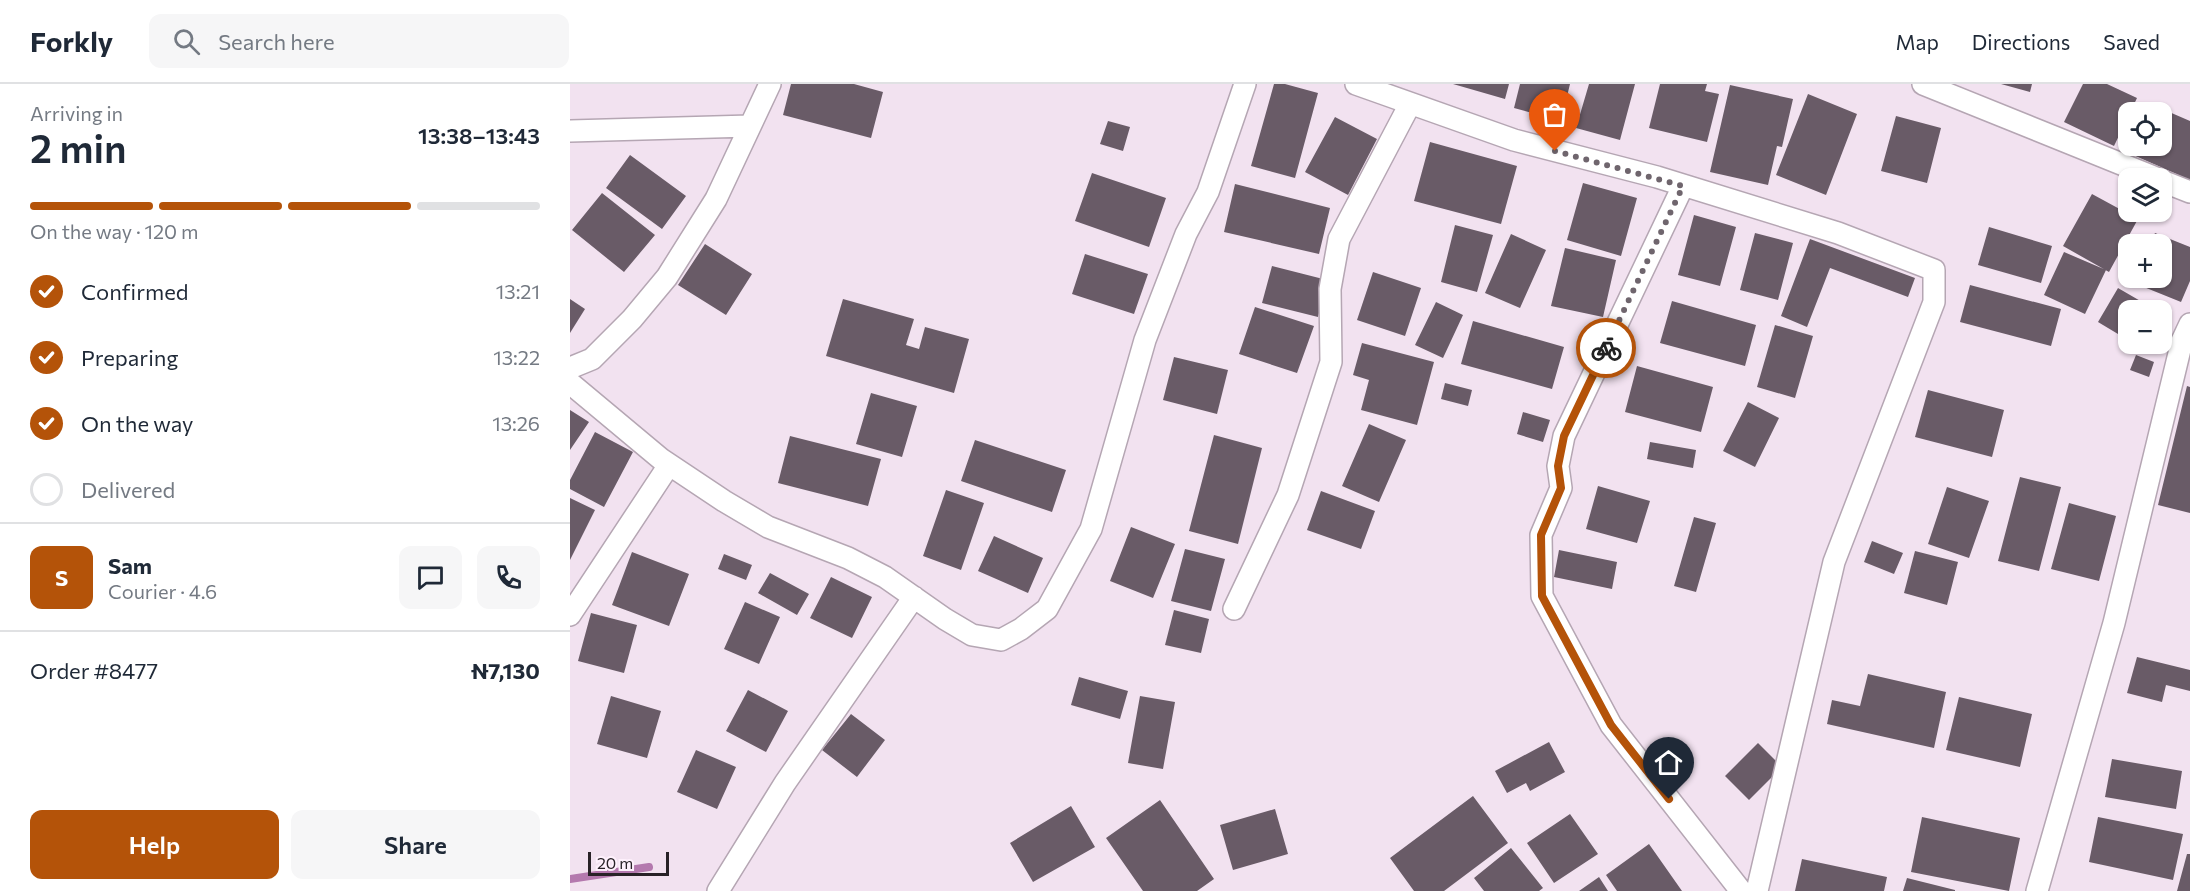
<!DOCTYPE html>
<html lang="en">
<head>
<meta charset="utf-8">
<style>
  :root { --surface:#fff; --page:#f6f6f7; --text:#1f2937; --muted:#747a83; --line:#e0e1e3; --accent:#b45309 }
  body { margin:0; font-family:Commissioner,sans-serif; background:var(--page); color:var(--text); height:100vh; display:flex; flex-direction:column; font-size:22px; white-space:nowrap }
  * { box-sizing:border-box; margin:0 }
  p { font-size:20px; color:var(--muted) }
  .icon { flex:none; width:33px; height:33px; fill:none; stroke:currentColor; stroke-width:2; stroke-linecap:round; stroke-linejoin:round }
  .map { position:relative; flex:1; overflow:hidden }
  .drawer { display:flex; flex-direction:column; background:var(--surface); width:570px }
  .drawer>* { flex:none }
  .controls { position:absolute; left:1548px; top:18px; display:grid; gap:12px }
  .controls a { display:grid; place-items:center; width:54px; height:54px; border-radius:12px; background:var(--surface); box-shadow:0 2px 4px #0004; font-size:30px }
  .scale { position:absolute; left:18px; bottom:15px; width:81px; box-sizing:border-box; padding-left:6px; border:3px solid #282227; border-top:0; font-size:16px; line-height:21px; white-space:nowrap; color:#282227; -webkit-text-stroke:4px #fef1fc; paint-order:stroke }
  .pin { position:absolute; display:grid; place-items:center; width:51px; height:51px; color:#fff; margin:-62px -26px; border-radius:50% 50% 50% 0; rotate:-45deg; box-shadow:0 0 6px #0007 }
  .pin .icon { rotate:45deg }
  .courier { position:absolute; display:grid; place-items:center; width:60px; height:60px; margin:-30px; border:4px solid #b45309; border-radius:50%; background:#fff; color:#222; box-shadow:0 2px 8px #0007 }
  .headline em { font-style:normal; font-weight:600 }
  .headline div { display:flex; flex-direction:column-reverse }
  .headline { display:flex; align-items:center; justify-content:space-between; height:102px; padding:0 30px }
  h1 { font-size:39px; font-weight:600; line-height:45px }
  .bar { display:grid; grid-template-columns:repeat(4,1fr); gap:9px 6px; align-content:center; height:72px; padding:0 30px }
  .bar i { height:8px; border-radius:4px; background:var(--line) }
  .bar .on { background:var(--accent) }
  .bar p { grid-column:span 4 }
  .line { display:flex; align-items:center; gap:15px; padding:0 30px; border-top:2px solid var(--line) }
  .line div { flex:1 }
  .round { display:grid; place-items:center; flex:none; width:63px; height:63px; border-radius:12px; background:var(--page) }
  ol { padding:0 30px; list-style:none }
  li { display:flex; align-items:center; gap:18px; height:66px }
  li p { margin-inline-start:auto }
  li .icon { padding:6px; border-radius:50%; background:var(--accent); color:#fff; stroke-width:4 }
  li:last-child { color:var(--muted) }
  li i { width:33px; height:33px; border:3px solid var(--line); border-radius:50% }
  .cta { display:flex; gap:12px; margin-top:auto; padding:12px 30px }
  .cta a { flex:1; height:69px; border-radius:12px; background:var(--accent); color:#fff; font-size:24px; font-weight:600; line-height:69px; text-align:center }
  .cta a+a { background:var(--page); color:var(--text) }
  header { display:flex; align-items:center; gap:36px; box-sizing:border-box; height:84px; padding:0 30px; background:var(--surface); border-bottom:2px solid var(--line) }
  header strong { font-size:28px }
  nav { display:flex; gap:33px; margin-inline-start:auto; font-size:21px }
  .search { width:420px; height:54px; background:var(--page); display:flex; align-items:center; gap:15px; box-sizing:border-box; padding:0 21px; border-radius:12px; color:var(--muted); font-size:22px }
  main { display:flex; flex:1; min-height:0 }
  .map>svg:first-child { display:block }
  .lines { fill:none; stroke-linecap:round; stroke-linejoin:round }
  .stream { stroke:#b479ae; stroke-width:8 }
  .building { fill:#695b67 }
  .street-casing { stroke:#b5a6b3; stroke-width:24 }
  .street { stroke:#fff; stroke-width:21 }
  .done { stroke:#6f656d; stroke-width:6; stroke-dasharray:0 10.8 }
  .route { stroke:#b45309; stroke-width:8 }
</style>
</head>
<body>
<header>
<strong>Forkly</strong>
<div class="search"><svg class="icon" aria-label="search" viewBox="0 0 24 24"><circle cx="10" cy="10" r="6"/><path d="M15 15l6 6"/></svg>Search here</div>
<nav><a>Map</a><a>Directions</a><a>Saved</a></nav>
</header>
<main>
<section class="drawer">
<div class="headline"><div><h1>2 min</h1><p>Arriving in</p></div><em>13:38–13:43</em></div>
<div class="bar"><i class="on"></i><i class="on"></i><i class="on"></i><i></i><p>On the way · 120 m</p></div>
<ol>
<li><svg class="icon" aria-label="check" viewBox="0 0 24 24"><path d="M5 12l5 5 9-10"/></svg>Confirmed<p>13:21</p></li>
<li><svg class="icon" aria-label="check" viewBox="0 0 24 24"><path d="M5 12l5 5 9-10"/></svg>Preparing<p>13:22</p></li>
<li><svg class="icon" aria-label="check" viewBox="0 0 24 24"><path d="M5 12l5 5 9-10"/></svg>On the way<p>13:26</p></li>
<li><i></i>Delivered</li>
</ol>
<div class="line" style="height:108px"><b class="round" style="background:var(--accent);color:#fff">S</b><div><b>Sam</b><p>Courier · 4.6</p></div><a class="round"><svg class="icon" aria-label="chat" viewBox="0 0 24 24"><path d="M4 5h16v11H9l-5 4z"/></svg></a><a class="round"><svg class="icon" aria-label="phone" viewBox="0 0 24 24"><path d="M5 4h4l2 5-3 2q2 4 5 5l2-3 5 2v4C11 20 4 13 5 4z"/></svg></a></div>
<div class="line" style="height:78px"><div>Order #8477</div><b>₦7,130</b></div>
<div class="cta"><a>Help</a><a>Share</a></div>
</section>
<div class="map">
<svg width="1620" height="807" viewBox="0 0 1620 807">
  <rect width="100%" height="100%" fill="#f2e2f0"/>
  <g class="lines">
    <path class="stream" d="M0,795L79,783"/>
  </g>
  <path class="building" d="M221,0H284L313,8L301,54L213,31Z
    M704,0H715L748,9L725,94L681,82Z
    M883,0H939L935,15Z
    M950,0H1000L991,37L944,24Z
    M1019,0H1065L1050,56L1006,44Z
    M1090,0H1137L1135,7L1149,10L1137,58L1079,44Z
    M1431,0H1462L1460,8Z
    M1513,0H1537L1567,14L1544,62L1494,38Z
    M1160,1L1223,15L1212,63L1207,62L1198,101L1140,88Z
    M1238,10L1287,30L1256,111L1206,91Z
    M1583,21L1620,37V96L1561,70L1564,62H1592V28H1579Z
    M1326,32L1371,44L1357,99L1311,87Z
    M765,33L807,55L778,111L735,88Z
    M538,37L560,43L553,67L530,60Z
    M860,58L947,82L931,140L844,117Z
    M60,71L116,112L92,145L36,104Z
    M522,89L596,114L579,163L505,137Z
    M1013,99L1067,114L1051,172L997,156Z
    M665,100L760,124L749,170L654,148Z
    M32,109L85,151L54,188L2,146Z
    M1522,110L1568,135L1539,188L1493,162Z
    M1124,131L1166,143L1150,202L1108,191Z
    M885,141L923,151L907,208L871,198Z
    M1419,143L1482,162L1471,199L1408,181Z
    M1185,149L1223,159L1208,216L1170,206Z
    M1585,149L1620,163V197L1611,218L1564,199L1567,194H1592V160H1580Z
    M941,150L976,166L950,224L915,209Z
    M1240,155L1345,194L1338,213L1260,184L1237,243L1211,232Z
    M135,160L182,190L156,231L108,201Z
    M995,164L1046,176L1033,233L981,222Z
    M1494,168L1536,186L1515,230L1474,211Z
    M515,170L578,190L564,230L502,210Z
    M702,182L757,196L748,233L692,219Z
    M803,188L851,204L835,252L787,236Z
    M1400,201L1491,225L1481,262L1390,238Z
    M1548,204L1579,222L1576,226H1558V256L1528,238Z
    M0,215L15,225L0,249Z
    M273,215L344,235L336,261L349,265L355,243L399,255L384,309L256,272Z
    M1102,217L1186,241L1175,282L1090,259Z
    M866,218L893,231L873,274L845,261Z
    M685,223L744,242L727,289L669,270Z
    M903,237L994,263L982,305L891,280Z
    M1205,241L1243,252L1225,314L1187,303Z
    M792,259L864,278L847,341L791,326L799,296L783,291Z
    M1566,271L1584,278L1579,293L1560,286Z
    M604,273L658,286L647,330L593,316Z
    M1067,282L1143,303L1131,348L1055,328Z
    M875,299L902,306L898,322L871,315Z
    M1617,302L1620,303V429L1588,421Z
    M1358,306L1434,326L1422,373L1345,353Z
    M301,309L347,322L332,373L286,360Z
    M1178,318L1209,334L1185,383L1153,367Z
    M0,326L19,338L0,366Z
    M953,328L980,336L973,358L947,350Z
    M799,340L836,356L809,418L772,402Z
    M25,348L63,368L34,423L0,405V396Z
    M644,351L692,364L668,460L619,447Z
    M220,352L311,375L298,422L208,399Z
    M405,356L496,386L482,428L391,397Z
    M1080,358L1126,366L1123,384L1077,375Z
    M1450,393L1491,403L1469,487L1428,477Z
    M1028,402L1080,417L1067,459L1016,445Z
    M1377,403L1419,417L1399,474L1358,460Z
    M376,406L414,419L391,486L353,472Z
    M751,407L805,427L791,465L737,446Z
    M0,414L25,426L0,476Z
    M1499,419L1546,432L1529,497L1481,485Z
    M1124,433L1146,439L1126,508L1104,502Z
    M561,443L605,460L583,514L540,497Z
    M424,452L473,474L458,509L408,487Z
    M1302,457L1333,469L1324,490L1294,478Z
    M615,465L655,475L641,527L601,517Z
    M989,466L1047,478L1042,505L984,493Z
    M1345,467L1388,478L1377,521L1334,509Z
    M62,468L119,490L99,542L42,521Z
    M154,470L182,481L176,496L148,485Z
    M200,489L239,510L227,531L188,509Z
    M261,493L302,513L282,554L240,534Z
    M175,518L210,533L189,580L154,565Z
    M604,526L639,535L631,569L595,561Z
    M21,529L67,541L54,589L8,577Z
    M1567,573L1620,586V607L1596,601L1592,618L1557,609Z
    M1298,590L1376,608L1364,664L1257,640L1262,616L1290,622Z
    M509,593L558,607L550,635L501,621Z
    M178,606L218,627L196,668L156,647Z
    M41,612L91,627L77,674L27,660Z
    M570,612L605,618L593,685L558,679Z
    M1389,613L1462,630L1450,683L1376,666Z
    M281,630L315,656L287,693L252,666Z
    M979,658L995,688L960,707L956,699L937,709L925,687Z
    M1188,659L1212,683L1179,716L1155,692Z
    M126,666L166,683L147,725L107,708Z
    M1542,675L1612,687L1606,725L1535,713Z
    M903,712L938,759L874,807H844L820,774Z
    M590,716L644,795L627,807H573L536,754Z
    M501,722L525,763L463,798L440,759Z
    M705,725L718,770L663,786L650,741Z
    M1000,730L1028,770L984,799L957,759Z
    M1352,733L1450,754L1439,807L1341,788Z
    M1528,733L1613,750L1603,796L1519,778Z
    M1079,760L1112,807H1047L1036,791Z
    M941,764L973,804L969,807H914L904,794Z
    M1617,770H1620V807H1607Z
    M1232,775L1317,793L1314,807H1225Z
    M1029,793L1038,807H1009Z
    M1337,794L1385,806V807H1333Z"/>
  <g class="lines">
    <g class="street-casing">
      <path id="street" d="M786,0L944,56L1087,93L1268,149L1364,186V218L1264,478L1187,807
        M1353,0L1586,94
        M0,47L180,42
        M1592,97L1620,108
        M1113,102L994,352L988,382L991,404L971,451L972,512L1041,641L1171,807
        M0,284L22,275L62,235L97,193L146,115L200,0
        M0,299L91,375L154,417L198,443L278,474L315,493L375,535L402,551L431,556L451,545L477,525L521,445L575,256L616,150L638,108L675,0
        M664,525L718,411L761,278L760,205L769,155L840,20
        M0,531L99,381
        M148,807L215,699L344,513
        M1467,807L1544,539L1612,257L1620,240"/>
    </g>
    <use href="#street" class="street"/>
  </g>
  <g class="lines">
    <path class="done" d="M985,67L1113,102L1036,264"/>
    <path class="route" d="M1036,264L994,352L988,382L991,404L971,451L972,512L1041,641L1099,715"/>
  </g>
</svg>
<div class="controls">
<a><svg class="icon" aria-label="locate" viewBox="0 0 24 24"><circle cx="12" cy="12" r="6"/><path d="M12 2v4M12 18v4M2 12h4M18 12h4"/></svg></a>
<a><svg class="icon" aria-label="layers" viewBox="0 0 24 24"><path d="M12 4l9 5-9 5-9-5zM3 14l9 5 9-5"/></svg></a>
<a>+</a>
<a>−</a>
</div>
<div class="scale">20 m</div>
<div class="pin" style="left:985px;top:67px;background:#ea580c"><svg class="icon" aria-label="bag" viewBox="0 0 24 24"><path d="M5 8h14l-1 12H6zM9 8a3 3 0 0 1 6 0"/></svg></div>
<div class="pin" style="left:1099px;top:715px;background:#1f2937"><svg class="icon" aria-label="home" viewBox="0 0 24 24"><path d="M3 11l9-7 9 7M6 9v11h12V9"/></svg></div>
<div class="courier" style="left:1036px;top:264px"><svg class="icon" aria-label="bike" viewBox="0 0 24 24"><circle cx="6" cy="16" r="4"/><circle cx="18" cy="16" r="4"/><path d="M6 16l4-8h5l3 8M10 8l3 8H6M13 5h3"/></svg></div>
</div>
</main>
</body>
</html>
